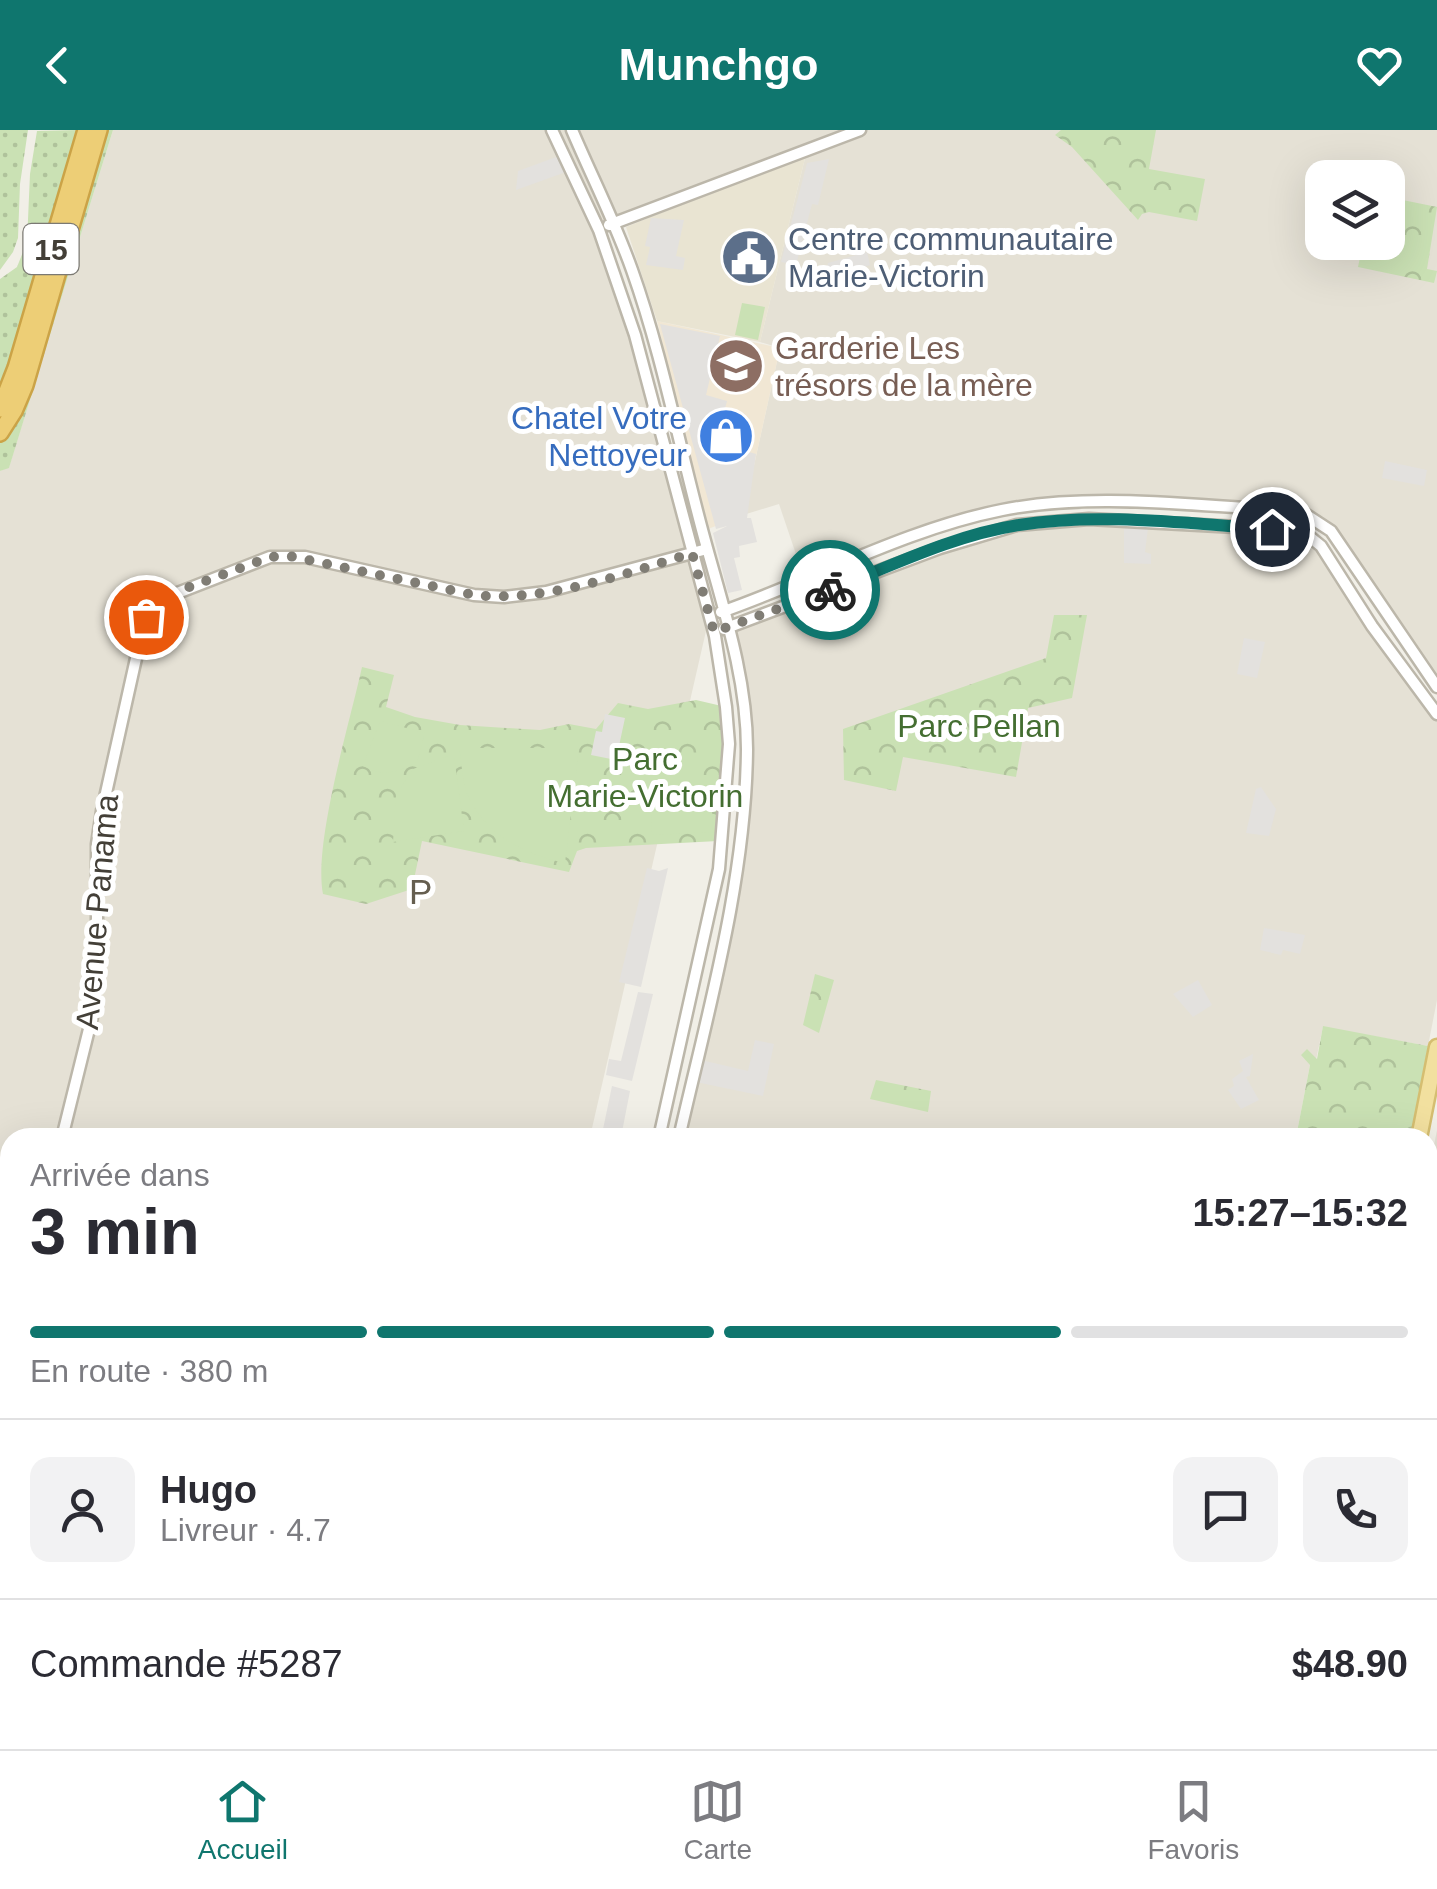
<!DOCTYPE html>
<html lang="fr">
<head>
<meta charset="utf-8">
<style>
  :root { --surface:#fff; --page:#f2f2f3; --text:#2b2b33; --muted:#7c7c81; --line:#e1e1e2; --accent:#0f766e }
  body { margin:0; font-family:Helvetica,sans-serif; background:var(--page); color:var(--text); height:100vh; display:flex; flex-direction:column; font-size:38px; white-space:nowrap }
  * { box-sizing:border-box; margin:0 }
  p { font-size:32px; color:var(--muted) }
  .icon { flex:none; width:55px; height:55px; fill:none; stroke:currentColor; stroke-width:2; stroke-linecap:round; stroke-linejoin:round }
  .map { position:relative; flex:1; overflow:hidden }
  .side { position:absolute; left:0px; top:998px; width:1438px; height:622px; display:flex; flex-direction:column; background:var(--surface); border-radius:30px 30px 0 0; box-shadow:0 10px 40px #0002 }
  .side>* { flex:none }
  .fabs { position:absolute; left:1305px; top:30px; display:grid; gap:20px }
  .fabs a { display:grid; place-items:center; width:100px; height:100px; border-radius:20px; background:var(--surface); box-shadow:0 10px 40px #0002; font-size:50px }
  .pin { position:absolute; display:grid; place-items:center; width:85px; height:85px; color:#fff; margin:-42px; border:5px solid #fff; border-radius:50%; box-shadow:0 2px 10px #0007 }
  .courier { position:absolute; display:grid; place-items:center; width:100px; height:100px; margin:-50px; border:8px solid #0f766e; border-radius:50%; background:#fff; color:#222; box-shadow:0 2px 12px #0007 }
  .head em { font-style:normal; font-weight:700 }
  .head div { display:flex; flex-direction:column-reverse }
  .head { display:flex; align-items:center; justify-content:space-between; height:170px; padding:0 30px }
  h1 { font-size:65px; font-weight:700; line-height:75px }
  .bar { display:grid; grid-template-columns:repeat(4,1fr); gap:15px 10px; align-content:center; height:120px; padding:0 30px }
  .bar i { height:12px; border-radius:8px; background:var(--line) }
  .bar .on { background:var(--accent) }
  .bar p { grid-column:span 4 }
  .line { display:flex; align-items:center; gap:25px; padding:0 30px; border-top:2px solid var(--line) }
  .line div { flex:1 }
  .round { display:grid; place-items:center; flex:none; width:105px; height:105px; border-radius:20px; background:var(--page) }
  header { display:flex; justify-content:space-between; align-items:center; height:130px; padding:0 30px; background:var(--accent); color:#fff; font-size:45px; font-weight:700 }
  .tab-bar { display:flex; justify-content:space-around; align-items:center; height:140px; border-top:2px solid var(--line); background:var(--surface); font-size:28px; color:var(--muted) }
  .tab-bar a { display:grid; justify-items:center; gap:5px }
  .tab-bar .on { color:var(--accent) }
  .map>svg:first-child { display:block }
  .residential { fill:#e5e1d5; fill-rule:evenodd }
  .commercial { fill:#f1e7d4 }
  .education { fill:#e9e4d2 }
  .grass { fill:url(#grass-dots) }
  .park { fill:url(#park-crowns) }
  .garden { fill:#cae1b4 }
  .parking { fill:#e3e1de }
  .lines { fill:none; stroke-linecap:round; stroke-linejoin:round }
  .minor-casing { stroke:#bcb7aa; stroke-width:15 }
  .major-casing { stroke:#d5be71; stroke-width:19 }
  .highway-casing { stroke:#cba347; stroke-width:20 }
  .minor { stroke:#fff; stroke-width:10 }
  .major { stroke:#f2e09f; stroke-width:14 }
  .highway { stroke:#edce76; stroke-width:15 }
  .done { stroke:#807d75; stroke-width:10; stroke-dasharray:0 18 }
  .route { stroke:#0f766e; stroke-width:12 }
  .labels { text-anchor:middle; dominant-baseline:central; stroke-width:10; stroke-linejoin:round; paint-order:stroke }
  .shield { fill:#fff; stroke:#7b7973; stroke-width:2.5 }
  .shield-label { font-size:30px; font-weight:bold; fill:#433f37 }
  .service-label { font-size:32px; fill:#4e5e75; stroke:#fff; text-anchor:start }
  .education-label { font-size:32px; fill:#785e54; stroke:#fff; text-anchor:start }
  .shop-label { font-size:32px; fill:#366cbe; stroke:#fff; text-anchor:end }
  .park-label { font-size:32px; fill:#446e31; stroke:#fff }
  .street-label { font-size:32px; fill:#433f37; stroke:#fff }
  .neighbourhood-label { font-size:35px; letter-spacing:2.5px; fill:#655e4f; stroke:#fff }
</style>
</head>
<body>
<header><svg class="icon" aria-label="back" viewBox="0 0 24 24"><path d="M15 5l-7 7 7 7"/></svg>Munchgo<svg class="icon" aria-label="heart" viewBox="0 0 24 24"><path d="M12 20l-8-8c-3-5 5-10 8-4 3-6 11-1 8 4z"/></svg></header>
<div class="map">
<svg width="1437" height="1619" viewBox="0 0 1437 1619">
  <defs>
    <pattern id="grass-dots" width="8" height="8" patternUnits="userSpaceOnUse" patternTransform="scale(2.5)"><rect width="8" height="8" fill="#cae1b4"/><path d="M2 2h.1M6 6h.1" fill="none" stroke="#afc29b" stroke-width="1.8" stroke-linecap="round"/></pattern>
    <pattern id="park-crowns" width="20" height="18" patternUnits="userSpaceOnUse" patternTransform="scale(2.5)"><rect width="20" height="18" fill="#cae1b4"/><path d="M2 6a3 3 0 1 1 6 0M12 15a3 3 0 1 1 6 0" fill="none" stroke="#afc29b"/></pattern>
  </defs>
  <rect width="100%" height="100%" fill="#f1efe7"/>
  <path class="residential" d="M113,0H1437V552L1330,393L1299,377L1065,366L1006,374L803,445L779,374L743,385L780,218L760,212L806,24L595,100L630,204L690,416L706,501L590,1007L10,1008V1451L0,1449V341L9,337ZM1322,48H1388V112H1322Z
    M1058,395L1286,404L1303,408L1324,429L1372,503L1437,590V870L1428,916L1323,897L1316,930L1310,935L1296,1007L684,1008L737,761L745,553L735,500L980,410Z
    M1437,1000V1298L1428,1296V1045Z
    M1437,1343V1619H1156L1167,1610H1428V1350Z
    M0,1482L10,1485V1610H32L27,1619H0Z"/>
  <path class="commercial" d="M657,191L780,218L743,385L708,399Z
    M32,1610H584L586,1619H27Z
    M618,1610H1002L989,1619H621Z
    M1058,1610H1167L1156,1619H1045Z"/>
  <path class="education" d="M806,24L760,212L657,191L626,97Z
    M718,213L757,220L756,227L761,228L756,251L713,241Z"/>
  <path class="grass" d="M0,0H28L20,54L18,108L13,122L0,140Z
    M78,0L0,260V149L17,137L27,112L30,44L37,1Z
    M107,0H113L9,338L0,341V310L22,283Z"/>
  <path class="park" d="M1061,0H1156L1149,39L1205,49L1197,91L1149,82L1142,84L1138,90L1072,17L1055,5Z
    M1388,67L1437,77L1427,139L1437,141L1434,153L1358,137L1363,113L1388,112Z
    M1054,485H1087L1072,568L1028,578L1016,647L903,627L896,661L844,650L843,599L1046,528Z
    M362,537L394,545L386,577L415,587L460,595L540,600L569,594L596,599L618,573L648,579L696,570L726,577L718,711L586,718L577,721L569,742L422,711L412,759L366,774L323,764C313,714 350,592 362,537Z
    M815,844L834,850L819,903L803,895Z
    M1323,896L1428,916L1411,1007H1296L1310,935L1301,925L1307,919L1317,929Z
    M876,950L931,961L928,982L870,969Z"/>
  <path class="garden" d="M742,173L765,177L758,210L735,205Z
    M380,591L425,603L417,632C396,643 384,647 363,636Z
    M459,618H579L565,733C524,724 487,706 468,666C462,653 462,633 459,618Z
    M448,626H454L464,701L393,712L396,665L413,639Z
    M711,659L713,702L652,705L650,662Z"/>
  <path class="parking" d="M559,26L566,42L516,60L518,41Z
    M829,29L818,75L812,74L796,135L781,132L807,33Z
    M651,88L684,90L676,126L685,128L683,140L646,135L650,117L645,116Z
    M867,122L870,135L824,153L828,133Z
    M660,194L720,206L706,265L727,271L716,312L756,324L747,388H751L757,412L739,416L740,427L734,428L742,460L728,463L713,403L727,396L716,399Z
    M1385,331L1427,340L1424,356L1382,348Z
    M1124,396L1148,398L1145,422L1151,424V434L1124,433Z
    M1244,508L1265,512L1257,548L1237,544Z
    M605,584L625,588L616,630L591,625L596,601L602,602Z
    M1261,657L1276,679L1269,706L1246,703L1256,659Z
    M647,738L659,741L668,738L641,857L619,852Z
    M1264,798L1305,805L1300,824L1283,820L1281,825L1260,820Z
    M1198,850L1212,875L1193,887L1173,864Z
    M638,862L653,864L632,951L606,945L609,929L621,931Z
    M755,910L774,914L763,966L696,952L701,930L748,941Z
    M1253,924L1250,946L1246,947L1259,970L1241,979L1228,960L1234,956L1232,949L1243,941L1239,931Z
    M612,956L630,961L621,1007L602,1004Z
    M491,1610H576L580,1619H493Z"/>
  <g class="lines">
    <g class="minor-casing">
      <path id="minor" d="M552,0L599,100L635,205L715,506L726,577L729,614L719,739L659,1008
        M572,0C592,47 615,92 632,140C664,230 681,326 707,418C725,483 747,551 747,619C746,750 708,881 679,1008
        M609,95L860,0
        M721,482C813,450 906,399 1002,380C1093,362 1192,376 1284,380L1305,384L1331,401L1437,557
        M724,499L940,418L1017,395L1089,389L1293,400L1305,403L1321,416L1372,496L1437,584
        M62,1008L92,887L97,834V714L102,681L143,497L146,487L162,469L270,427H305L474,465L504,467L546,462L707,419
        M0,1271L10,1229
        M1428,1346L1437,1339
        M0,1458L10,1461
        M0,1473L10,1475
        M590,1610L593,1619
        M605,1610L609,1619"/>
    </g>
    <g class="major-casing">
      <path id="major" d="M1419,1008L1437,917
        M1009,1619L1022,1610
        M1038,1619L1051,1610"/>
    </g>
    <g class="highway-casing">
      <path id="highway" d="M0,279L16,238L86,0
        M0,303L14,281L25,255L99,0"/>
    </g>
    <use href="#minor" class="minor"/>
    <use href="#major" class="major"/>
    <use href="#highway" class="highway"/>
  </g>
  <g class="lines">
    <path class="done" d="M146,487L162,469L176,462L270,427L289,426L474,465C543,473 626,444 692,423L714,502L830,460"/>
    <path class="route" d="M830,460C891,436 954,405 1019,395C1100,382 1190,394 1272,399"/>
  </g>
  <defs>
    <g id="civic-disc" transform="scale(2.875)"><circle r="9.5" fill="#5c6f8a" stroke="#fff"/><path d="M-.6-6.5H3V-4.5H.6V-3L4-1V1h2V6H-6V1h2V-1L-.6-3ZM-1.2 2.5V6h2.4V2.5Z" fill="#fff"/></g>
    <g id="school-disc" transform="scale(2.875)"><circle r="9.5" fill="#8d6e63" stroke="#fff"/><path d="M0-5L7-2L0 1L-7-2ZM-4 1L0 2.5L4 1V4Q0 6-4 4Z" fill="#fff"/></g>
    <g id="shop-disc" transform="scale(2.875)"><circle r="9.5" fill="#3f7fe0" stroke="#fff"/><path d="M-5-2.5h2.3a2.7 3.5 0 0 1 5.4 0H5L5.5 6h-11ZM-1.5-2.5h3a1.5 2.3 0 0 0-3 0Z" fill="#fff"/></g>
  </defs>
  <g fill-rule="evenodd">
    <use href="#civic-disc" x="749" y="127"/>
    <use href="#school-disc" x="736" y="236"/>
    <use href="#shop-disc" x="726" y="306"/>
  </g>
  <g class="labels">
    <rect class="shield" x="23.5" y="94" width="55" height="50" rx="8"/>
    <g class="shield-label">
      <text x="51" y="119">15</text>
    </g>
    <g class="service-label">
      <text x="788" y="109">Centre communautaire<tspan x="788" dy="37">Marie-Victorin</tspan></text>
    </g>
    <g class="education-label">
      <text x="775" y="218">Garderie Les<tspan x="775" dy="37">trésors de la mère</tspan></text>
    </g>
    <g class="shop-label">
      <text x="687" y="288">Chatel Votre<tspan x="687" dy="37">Nettoyeur</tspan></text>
    </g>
    <g class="park-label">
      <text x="979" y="596">Parc Pellan</text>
      <text x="645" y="629">Parc<tspan x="645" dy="37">Marie-Victorin</tspan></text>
    </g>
    <g class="street-label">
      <text transform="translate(97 782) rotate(-85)">Avenue Panama</text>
    </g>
    <g class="neighbourhood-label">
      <text x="422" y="761">P</text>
    </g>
  </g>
</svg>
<div class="fabs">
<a><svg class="icon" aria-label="layers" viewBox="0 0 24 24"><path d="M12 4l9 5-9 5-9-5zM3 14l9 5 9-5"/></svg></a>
</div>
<div class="pin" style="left:146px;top:487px;background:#ea580c"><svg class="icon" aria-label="bag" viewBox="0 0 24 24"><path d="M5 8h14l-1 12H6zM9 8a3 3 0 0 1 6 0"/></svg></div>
<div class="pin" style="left:1272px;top:399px;background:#1f2937"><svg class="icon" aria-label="home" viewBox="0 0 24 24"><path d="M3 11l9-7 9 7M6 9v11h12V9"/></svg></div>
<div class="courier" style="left:830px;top:460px"><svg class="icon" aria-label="bike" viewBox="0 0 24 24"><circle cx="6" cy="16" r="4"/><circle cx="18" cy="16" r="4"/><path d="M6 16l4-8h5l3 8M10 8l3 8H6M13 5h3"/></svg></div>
<section class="side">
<div class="head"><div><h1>3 min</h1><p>Arrivée dans</p></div><em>15:27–15:32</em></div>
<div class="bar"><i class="on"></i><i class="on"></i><i class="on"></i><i></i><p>En route · 380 m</p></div>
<div class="line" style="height:180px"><a class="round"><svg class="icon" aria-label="person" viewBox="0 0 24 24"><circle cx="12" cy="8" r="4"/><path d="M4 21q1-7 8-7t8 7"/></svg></a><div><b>Hugo</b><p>Livreur · 4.7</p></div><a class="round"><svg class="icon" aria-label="chat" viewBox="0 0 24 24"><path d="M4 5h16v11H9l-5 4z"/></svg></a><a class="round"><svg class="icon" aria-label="phone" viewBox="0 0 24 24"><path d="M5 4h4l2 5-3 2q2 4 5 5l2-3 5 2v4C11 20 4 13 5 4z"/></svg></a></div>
<div class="line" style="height:130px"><div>Commande #5287</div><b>$48.90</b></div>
</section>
</div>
<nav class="tab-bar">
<a class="on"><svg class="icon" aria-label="home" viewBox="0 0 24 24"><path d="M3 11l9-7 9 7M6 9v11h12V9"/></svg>Accueil</a>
<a><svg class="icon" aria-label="map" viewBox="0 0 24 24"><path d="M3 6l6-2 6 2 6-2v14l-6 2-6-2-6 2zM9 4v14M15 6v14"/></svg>Carte</a>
<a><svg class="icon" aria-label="saved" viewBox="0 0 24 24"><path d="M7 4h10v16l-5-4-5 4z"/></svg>Favoris</a>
</nav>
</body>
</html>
